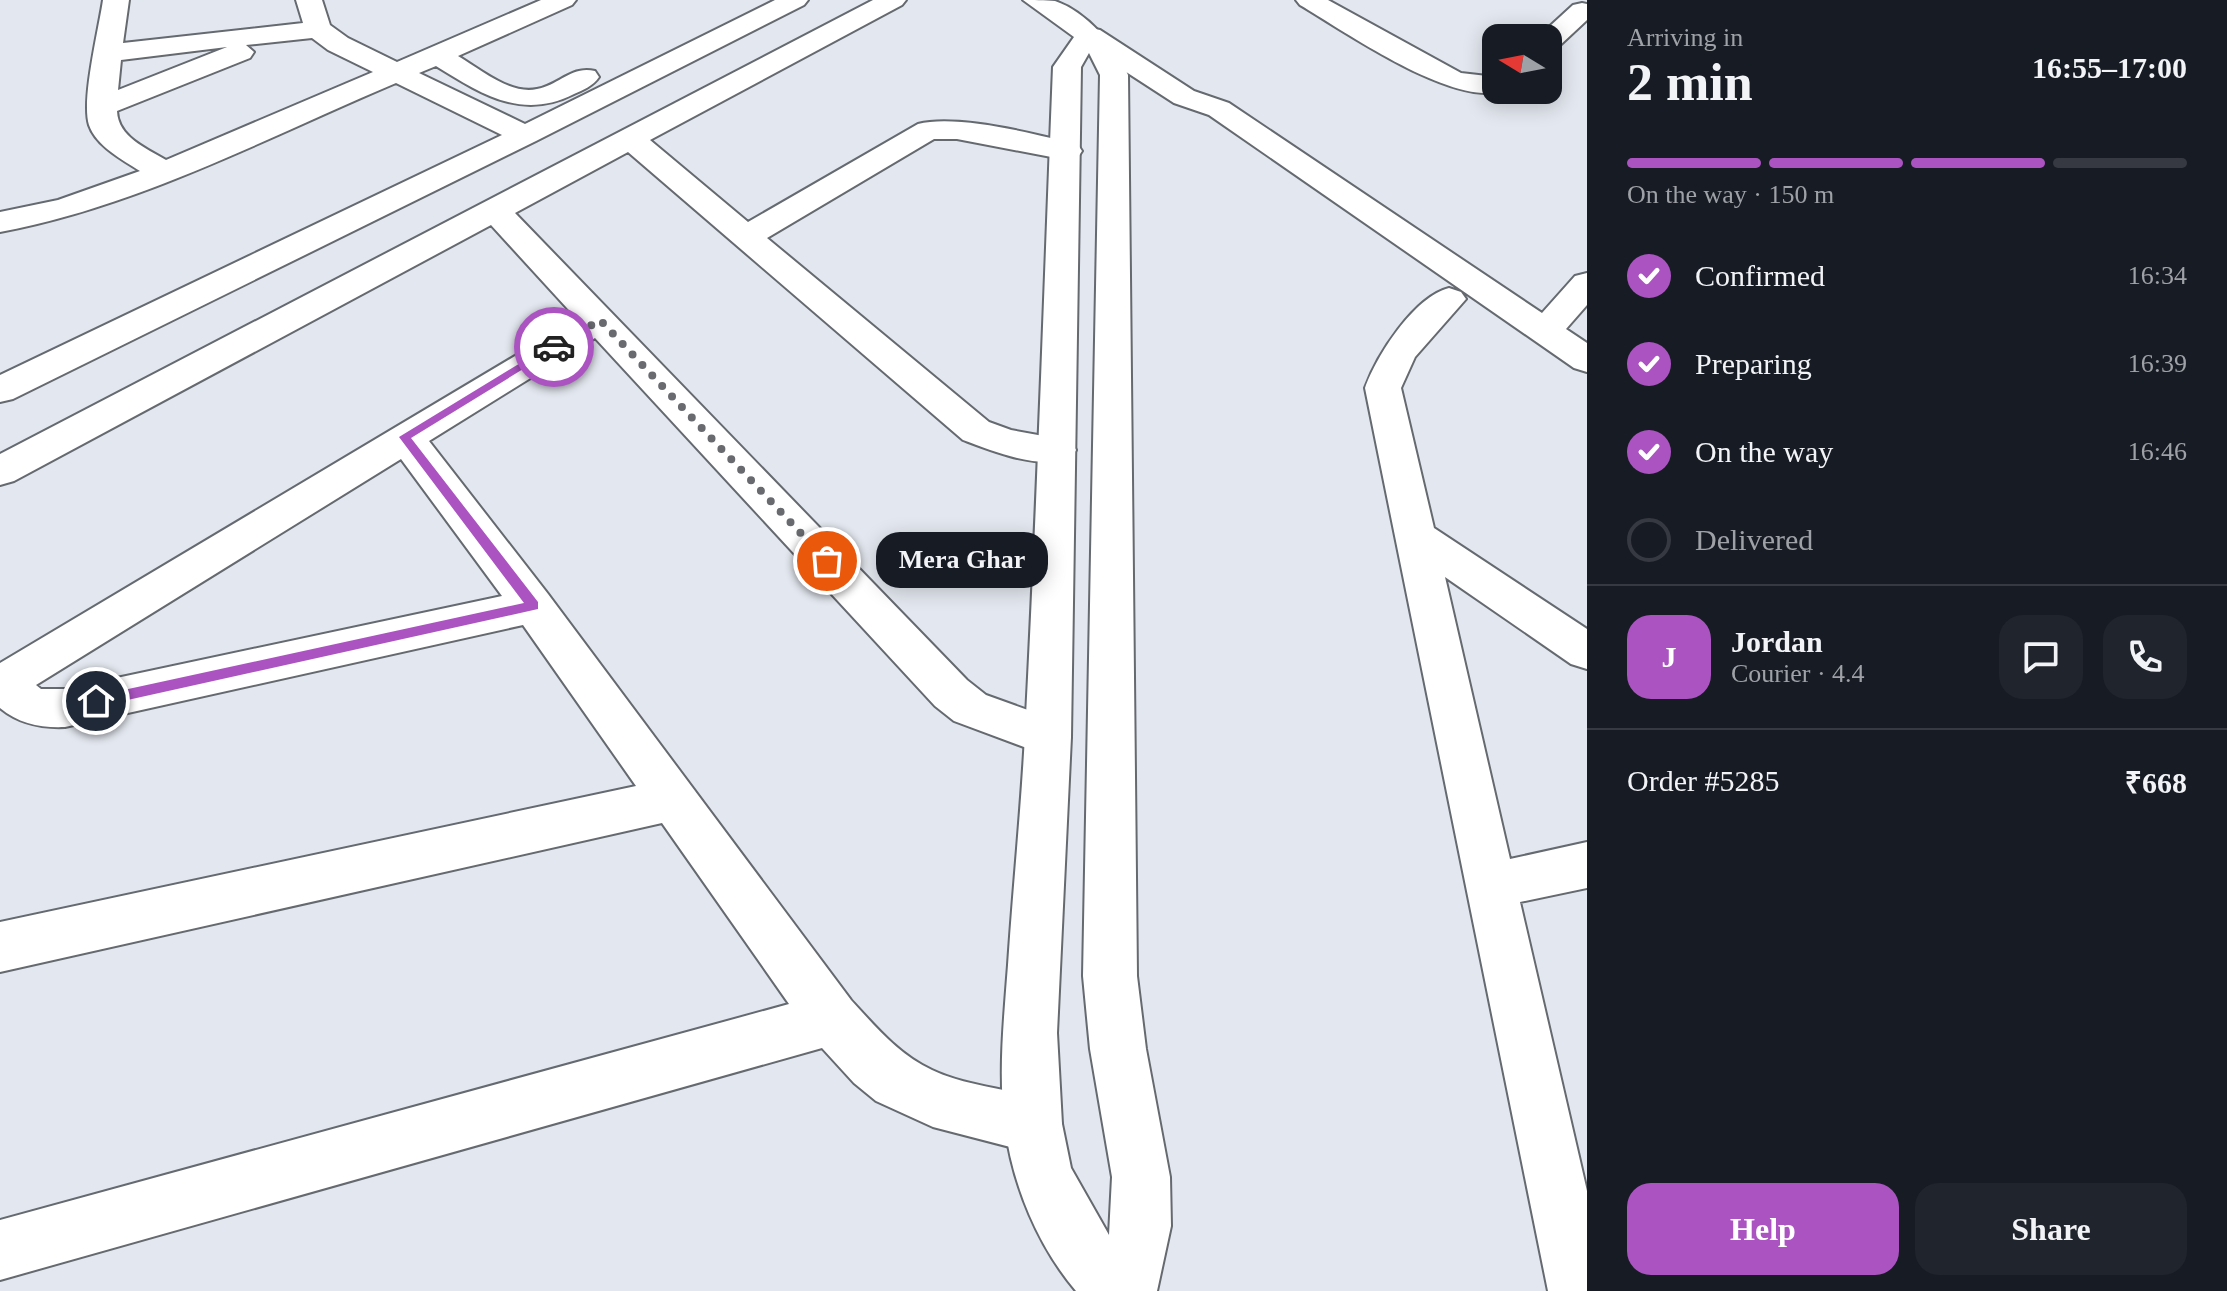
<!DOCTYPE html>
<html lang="en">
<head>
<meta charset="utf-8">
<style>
  :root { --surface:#171b24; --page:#20242c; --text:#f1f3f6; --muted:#9ea1a6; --line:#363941; --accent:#ab54c1 }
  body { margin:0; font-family:Georgia,serif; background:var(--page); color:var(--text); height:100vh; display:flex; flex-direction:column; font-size:30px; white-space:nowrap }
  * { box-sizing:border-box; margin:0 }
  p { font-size:26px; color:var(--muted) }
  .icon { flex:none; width:44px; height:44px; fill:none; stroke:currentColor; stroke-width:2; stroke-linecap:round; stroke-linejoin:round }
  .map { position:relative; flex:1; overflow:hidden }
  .side { display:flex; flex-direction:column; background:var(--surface); width:640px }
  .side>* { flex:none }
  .needle { width:52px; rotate:280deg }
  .fabs { position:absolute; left:1482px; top:24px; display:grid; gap:16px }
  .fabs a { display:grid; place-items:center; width:80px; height:80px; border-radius:16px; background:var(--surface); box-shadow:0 4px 20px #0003; font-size:40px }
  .pin { position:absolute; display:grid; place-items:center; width:68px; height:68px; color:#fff; margin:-34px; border:4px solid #fff; border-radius:50%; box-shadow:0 2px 8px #0007 }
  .courier { position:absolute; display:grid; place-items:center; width:80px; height:80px; margin:-40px; border:6px solid #ab54c1; border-radius:50%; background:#fff; color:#222; box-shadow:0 2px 10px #0007 }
  .bubble { position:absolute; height:56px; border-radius:24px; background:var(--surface); box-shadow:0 4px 20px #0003; font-size:26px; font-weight:600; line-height:56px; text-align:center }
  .headline em { font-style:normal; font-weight:600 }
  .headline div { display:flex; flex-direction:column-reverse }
  .headline { display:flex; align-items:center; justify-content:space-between; height:136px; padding:0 40px }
  h1 { font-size:52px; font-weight:600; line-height:60px }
  .bar { display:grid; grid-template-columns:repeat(4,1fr); gap:12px 8px; align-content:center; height:96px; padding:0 40px }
  .bar i { height:10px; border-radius:6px; background:var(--line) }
  .bar .selected { background:var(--accent) }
  .bar p { grid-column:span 4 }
  .line { display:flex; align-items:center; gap:20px; padding:0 40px; border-top:2px solid var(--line) }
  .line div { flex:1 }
  .round { display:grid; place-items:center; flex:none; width:84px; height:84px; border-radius:24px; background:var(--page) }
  ol { padding:0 40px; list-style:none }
  li { display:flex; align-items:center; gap:24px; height:88px }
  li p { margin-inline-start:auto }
  li .icon { padding:8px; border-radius:50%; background:var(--accent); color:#fff; stroke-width:4 }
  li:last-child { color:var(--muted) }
  li i { width:44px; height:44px; border:4px solid var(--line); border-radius:50% }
  .primary-button { display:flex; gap:16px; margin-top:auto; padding:16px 40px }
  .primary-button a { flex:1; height:92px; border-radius:24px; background:var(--accent); color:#fff; font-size:32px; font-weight:600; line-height:92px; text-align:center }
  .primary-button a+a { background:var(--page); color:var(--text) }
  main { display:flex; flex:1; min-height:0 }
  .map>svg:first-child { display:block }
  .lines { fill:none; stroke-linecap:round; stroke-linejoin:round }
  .minor-casing { stroke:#656970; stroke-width:4 }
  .major-casing { stroke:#656970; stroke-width:4 }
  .minor { fill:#fff; fill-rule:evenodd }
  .major { fill:#fff; fill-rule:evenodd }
  .route { fill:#ab54c1 }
  .done { stroke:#686a6f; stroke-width:8; stroke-dasharray:0 14.4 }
</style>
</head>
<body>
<main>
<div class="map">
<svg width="1587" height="1291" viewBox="0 0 1587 1291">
  <rect width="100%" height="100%" fill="#e3e7ef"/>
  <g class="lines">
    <g class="minor-casing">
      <path id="minor" d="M103,0H129L123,43L303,23L296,0H322L330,25L348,38L397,62L541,0H576L572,5L458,56C480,69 510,95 537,89C559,85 572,65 595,71L599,77C593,86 583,90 574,94C521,121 480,93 436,66L419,73L525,124L775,0H808L804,5L536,141L13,399L0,402V375L502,135L396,83C266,138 139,206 0,232V212L58,200L140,171C123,160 96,146 89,125C81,100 99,28 103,0ZM312,38L328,50L373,72L166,160C146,148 118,137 117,111L250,58L254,52L246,45ZM227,47L118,90L121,60Z
        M873,0H906L902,5L650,140L748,222L918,124C957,114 1037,134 1078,145L1082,151L1078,157L1067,160L957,139H934L767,238L989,422L1011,430L1071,441L1076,450L1071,459C1037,469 995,452 963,440L628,152L515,213L967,680L986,695L1064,723L1071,737L1064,751L1048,756L954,721L935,706L595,338L429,441L548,594L851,1000C875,1026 899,1055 932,1070C970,1088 1014,1088 1053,1104L1062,1124L1053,1144L1033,1153L933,1127L876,1101L854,1083L822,1048L0,1280V1220L789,1004L662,823L0,972V922L636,786L523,625L65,727C41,728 19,724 0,708V663L577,319L491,225L14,481L0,485V454ZM401,459L502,596L65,689H41L36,685Z
        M1296,0H1328L1461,73L1496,77V90H1507C1456,110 1346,32 1300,5Z
        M1582,3L1587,4V20L1558,47L1548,49V38H1537L1573,5Z
        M1090,28L1100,30L1194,91L1229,103L1542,313L1575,276L1587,273V305L1566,329L1587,343V372L1574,368L1209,115L1174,103L1080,42L1077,36L1080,30Z
        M1449,288L1461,292L1466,299L1415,357L1401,388L1434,528L1587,629V669L1571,664L1445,577L1510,859L1587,842V888L1520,902L1587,1191V1291H1548L1365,388C1377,355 1414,297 1449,288Z"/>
    </g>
    <g class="major-casing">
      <path id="major" d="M1023,0C1032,0 1046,0 1055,1C1085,11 1117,46 1128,75L1137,976L1146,1049L1170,1177L1171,1226L1157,1291H1076C1038,1246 1013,1186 1005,1127C998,1074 1004,1018 1008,965C1013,888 1021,812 1025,735C1037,512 1044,290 1053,67L1074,37ZM1089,53L1100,75L1083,976L1090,1049L1112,1177L1109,1235L1071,1168L1062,1124L1057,1033L1071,737L1081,67Z"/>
    </g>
    <use href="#minor" class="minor"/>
    <use href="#major" class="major"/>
  </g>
  <path class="route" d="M550,345L559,347L411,438L538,602V609L96,707L92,705V697L96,696L524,603L399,437Z"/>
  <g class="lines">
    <path class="done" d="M554,347L600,320L827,561"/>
  </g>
</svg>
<div class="fabs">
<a><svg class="needle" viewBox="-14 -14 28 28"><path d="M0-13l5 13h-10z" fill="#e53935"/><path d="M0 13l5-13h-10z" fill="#9ea1a6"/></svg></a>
</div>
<div class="pin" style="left:827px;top:561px;background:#ea580c"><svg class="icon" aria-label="bag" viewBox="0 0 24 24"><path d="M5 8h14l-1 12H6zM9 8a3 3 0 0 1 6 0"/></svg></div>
<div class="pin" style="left:96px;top:701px;background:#1f2937"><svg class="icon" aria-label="home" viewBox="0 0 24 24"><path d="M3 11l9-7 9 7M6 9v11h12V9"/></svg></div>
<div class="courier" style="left:554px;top:347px"><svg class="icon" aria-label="car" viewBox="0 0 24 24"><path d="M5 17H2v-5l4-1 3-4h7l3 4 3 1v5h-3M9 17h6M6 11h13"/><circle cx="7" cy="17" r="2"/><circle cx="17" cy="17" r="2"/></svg></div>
<div class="bubble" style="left:876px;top:532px;width:172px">Mera Ghar</div>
</div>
<section class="side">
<div class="headline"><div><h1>2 min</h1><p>Arriving in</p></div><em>16:55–17:00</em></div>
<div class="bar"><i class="selected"></i><i class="selected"></i><i class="selected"></i><i></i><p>On the way · 150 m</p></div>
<ol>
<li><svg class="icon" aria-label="check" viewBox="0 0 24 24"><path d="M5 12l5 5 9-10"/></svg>Confirmed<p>16:34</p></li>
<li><svg class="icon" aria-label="check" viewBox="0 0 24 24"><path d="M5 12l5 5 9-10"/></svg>Preparing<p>16:39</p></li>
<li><svg class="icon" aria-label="check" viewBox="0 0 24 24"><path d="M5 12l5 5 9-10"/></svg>On the way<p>16:46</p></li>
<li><i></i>Delivered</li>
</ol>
<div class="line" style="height:144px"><b class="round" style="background:var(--accent);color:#fff">J</b><div><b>Jordan</b><p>Courier · 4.4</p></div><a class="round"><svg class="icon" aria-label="chat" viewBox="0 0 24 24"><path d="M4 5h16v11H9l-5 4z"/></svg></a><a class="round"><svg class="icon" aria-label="phone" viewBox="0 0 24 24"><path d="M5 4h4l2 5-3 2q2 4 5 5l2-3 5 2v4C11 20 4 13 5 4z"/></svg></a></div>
<div class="line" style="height:104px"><div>Order #5285</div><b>₹668</b></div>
<div class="primary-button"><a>Help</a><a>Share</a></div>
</section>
</main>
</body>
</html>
